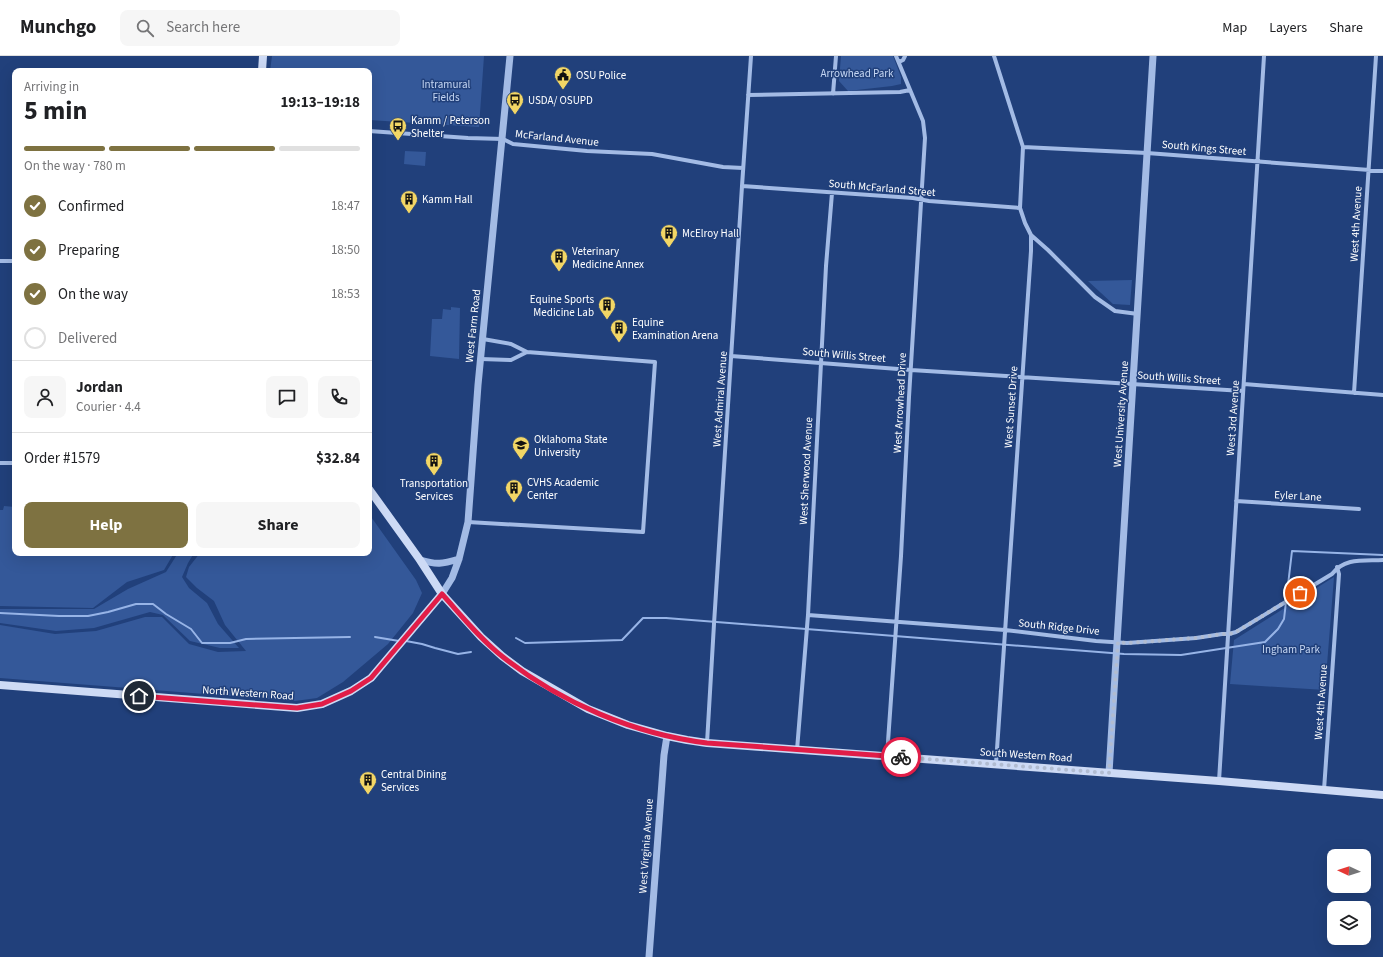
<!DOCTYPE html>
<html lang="en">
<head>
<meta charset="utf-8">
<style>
  :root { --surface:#fff; --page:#f6f6f6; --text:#202124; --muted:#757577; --line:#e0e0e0; --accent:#7e7241 }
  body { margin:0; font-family:"Source Sans 3",sans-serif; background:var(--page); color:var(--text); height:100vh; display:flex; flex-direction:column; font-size:15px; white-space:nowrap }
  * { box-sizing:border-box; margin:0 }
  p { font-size:13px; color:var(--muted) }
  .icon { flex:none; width:22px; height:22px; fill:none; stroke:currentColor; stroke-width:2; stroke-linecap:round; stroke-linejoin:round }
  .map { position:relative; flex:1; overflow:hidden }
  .details { position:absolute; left:12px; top:12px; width:360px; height:488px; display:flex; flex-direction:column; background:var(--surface); border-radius:8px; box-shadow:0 4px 16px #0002 }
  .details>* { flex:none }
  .needle { width:26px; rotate:274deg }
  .fabs { position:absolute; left:1327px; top:793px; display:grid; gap:8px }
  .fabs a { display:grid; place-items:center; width:44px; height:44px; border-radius:8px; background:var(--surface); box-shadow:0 4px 16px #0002; font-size:20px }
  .pin { position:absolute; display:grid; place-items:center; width:34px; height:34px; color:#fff; margin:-17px; border:2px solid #fff; border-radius:50%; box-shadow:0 1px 4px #0007 }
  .courier { position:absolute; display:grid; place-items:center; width:40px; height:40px; margin:-20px; border:3px solid #e11d48; border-radius:50%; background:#fff; color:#222; box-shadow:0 1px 5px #0007 }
  .headline em { font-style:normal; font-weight:700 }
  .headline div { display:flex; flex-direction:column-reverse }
  .headline { display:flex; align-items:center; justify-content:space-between; height:68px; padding:0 12px }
  h1 { font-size:26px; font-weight:700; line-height:30px }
  .bar { display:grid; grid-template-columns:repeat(4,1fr); gap:6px 4px; align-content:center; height:48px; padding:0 12px }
  .bar i { height:5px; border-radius:3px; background:var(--line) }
  .bar .active { background:var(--accent) }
  .bar p { grid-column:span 4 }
  .line { display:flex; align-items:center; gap:10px; padding:0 12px; border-top:1px solid var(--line) }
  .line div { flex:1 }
  .round { display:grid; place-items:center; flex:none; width:42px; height:42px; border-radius:8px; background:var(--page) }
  ol { padding:0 12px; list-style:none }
  li { display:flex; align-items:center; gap:12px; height:44px }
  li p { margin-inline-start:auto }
  li .icon { padding:4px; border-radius:50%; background:var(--accent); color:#fff; stroke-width:4 }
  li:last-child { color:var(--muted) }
  li i { width:22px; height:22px; border:2px solid var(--line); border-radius:50% }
  .button { display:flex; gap:8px; margin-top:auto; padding:8px 12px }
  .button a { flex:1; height:46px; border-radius:8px; background:var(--accent); color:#fff; font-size:16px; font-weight:700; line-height:46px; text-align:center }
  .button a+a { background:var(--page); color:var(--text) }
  header { display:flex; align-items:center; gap:24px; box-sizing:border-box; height:56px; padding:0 20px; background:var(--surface); border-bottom:1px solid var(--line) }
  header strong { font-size:19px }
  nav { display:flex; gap:22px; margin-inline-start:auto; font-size:14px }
  .search { width:280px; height:36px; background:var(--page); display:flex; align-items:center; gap:10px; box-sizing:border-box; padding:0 14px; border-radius:8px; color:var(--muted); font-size:15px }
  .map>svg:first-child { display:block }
  .green { fill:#345899 }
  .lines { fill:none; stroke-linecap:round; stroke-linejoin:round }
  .stream { stroke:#97b4e7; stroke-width:2 }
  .minor { stroke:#a3bbe5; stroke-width:4 }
  .tertiary { stroke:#a3bbe5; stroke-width:7 }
  .secondary { stroke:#cddaf5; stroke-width:8 }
  .done { stroke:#b1bcd1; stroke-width:4; stroke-dasharray:0 7.2 }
  .route { stroke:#e11d48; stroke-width:5 }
  .labels { text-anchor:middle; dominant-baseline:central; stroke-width:3; stroke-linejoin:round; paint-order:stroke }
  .park-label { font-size:11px; fill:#c6d7f4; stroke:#21407b }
  .poi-label { font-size:11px; fill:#fff; stroke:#21407b; text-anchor:start }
  .street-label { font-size:11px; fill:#fff; stroke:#21407b }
</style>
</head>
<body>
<header>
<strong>Munchgo</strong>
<div class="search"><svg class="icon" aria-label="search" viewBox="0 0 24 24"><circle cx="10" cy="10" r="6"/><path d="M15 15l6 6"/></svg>Search here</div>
<nav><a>Map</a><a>Layers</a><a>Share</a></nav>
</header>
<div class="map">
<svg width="1383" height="901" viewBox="0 0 1383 901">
  <rect width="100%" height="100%" fill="#21407b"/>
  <path class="green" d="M272,0H484L479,71L369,64V15H270Z
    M841,0H893L901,21V28L892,30L848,35L839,25Z
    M405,95L426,96L425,110L404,108Z
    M1132,224L1130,249L1113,248L1088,225Z
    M451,251L460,252L459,303L430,300L432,263H442L443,253L451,254Z
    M4,450L15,451V497H174L164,514L127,526L93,552L0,550V454H3Z
    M369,458L416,524L422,537L413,557L388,588L343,626L317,642L295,645L0,622V569L55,578L96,575L145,561H162L189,588L218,596L246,595L225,569L214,545L197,532L186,521L189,511L200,497H369Z
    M178,497H194L188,507L182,521L189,532L207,547L218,568L239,592H220L190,585L163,559L150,556L94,572L56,575L0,567V553H94L128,533L166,516Z
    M1334,521L1325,634L1230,628L1234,584Z"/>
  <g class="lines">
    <path class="stream" d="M0,557L59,560H88L108,556L136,548H153L166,558L191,573L202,587H230L246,583L350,581
      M375,581L399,585
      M516,582L525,587L622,584L643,562H666L1124,598L1181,599L1265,586L1278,573L1284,563L1292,495L1383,499
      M406,585L422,588L435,592L458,598L471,596"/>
    <path class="minor" d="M994,0L1023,91L1020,152L1025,167L1031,179V195L996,708
      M899,6L903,4L905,0
      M833,38L836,0
      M748,39L900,36L910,34
      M369,75L468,82L503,83L513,88L587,95L652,98L723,111L743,112
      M1023,91L1147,97L1383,115
      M742,130L913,142L929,145L1020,152
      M1031,179L1048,194L1095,241L1115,255L1138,258
      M0,205H15
      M731,300L911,314L1243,335
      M481,303L511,304L527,296
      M1244,328L1383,339
      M1354,337L1376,0
      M0,407H15
      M1236,445L1359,453
      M468,466L643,476L655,306L527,296L511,288L483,283
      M808,559L1005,574L1096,585L1127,587L1196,582L1222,578H1229L1236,576L1332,518C1345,501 1364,505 1383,504
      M707,687L714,568L742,130L751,0
      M797,694L808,559L826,210L832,137
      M887,700L901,500L909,341L925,82L923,65L896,0
      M1219,725L1264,0
      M1324,734L1339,518L1337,511"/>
    <path class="tertiary" d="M420,504C437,509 442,508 459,503
      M442,538L452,522L459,503L468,466L478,329L510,0
      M1109,717L1153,0
      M649,901L664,699L667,680"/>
    <path class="secondary" d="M262,15L263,0
      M369,433L420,504L442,538L481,581L502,600L522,615L588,653L628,669L667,680L687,684L707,687L1219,725L1383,739
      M0,629L297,652L322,648L351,635L371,622L442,538"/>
  </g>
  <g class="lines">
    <path class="done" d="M901,701L1109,717L1118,586L1127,587L1196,582L1222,578H1229L1236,576L1300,537"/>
    <path class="route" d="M139,640L297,652L322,648L351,635L371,622L442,538C461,559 480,583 503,601C561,647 634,678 707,687L901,701"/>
  </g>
  <defs>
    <g id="civic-pin" transform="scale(0.9)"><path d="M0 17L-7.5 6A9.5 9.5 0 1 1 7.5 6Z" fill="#f2d665" stroke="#21407b"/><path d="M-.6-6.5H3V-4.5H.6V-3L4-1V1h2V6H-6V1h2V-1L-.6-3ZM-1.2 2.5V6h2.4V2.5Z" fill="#111"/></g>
    <g id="bus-pin" transform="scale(0.9)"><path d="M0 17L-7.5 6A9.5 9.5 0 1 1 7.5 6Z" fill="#f2d665" stroke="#21407b"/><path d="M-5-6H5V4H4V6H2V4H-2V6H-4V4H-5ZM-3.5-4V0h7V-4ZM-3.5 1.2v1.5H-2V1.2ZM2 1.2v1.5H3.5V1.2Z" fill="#111"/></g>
    <g id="building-pin" transform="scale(0.9)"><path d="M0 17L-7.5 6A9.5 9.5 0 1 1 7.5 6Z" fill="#f2d665" stroke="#21407b"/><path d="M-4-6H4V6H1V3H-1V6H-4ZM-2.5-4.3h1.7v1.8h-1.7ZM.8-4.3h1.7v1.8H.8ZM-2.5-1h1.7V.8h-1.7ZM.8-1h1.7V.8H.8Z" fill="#111"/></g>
    <g id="university-pin" transform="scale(0.9)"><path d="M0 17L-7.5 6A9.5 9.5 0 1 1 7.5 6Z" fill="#f2d665" stroke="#21407b"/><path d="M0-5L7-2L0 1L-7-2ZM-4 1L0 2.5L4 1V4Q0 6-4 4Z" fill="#111"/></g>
  </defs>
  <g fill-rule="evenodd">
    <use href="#civic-pin" x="563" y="19"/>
    <use href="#bus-pin" x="515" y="44"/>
    <use href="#bus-pin" x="398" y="70"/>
    <use href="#building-pin" x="409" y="143"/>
    <use href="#building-pin" x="669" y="177"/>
    <use href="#building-pin" x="559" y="201"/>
    <use href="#building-pin" x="607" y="249"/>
    <use href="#building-pin" x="619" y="272"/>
    <use href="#university-pin" x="521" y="389"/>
    <use href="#building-pin" x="434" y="405"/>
    <use href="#building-pin" x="514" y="432"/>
    <use href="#building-pin" x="368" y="724"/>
  </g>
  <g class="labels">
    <g class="park-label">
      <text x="857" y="17">Arrowhead Park</text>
      <text x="446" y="28">Intramural<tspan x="446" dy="13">Fields</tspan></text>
      <text x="1291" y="593">Ingham Park</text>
    </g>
    <g class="poi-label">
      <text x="576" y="19">OSU Police</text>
      <text x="528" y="44">USDA/ OSUPD</text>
      <text x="411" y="64">Kamm / Peterson<tspan x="411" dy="13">Shelter</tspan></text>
      <text x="422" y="143">Kamm Hall</text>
      <text x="682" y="177">McElroy Hall</text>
      <text x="572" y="195">Veterinary<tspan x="572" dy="13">Medicine Annex</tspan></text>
      <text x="594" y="243" text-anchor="end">Equine Sports<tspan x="594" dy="13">Medicine Lab</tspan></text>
      <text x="632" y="266">Equine<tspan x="632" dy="13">Examination Arena</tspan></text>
      <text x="534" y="383">Oklahoma State<tspan x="534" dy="13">University</tspan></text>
      <text x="527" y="426">CVHS Academic<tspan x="527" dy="13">Center</tspan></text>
      <text x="434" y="427" text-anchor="middle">Transportation<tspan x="434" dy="13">Services</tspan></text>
      <text x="381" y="718">Central Dining<tspan x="381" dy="13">Services</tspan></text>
    </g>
    <g class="street-label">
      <text transform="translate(557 82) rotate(6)">McFarland Avenue</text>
      <text transform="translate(1204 92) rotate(5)">South Kings Street</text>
      <text transform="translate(882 132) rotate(5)">South McFarland Street</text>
      <text transform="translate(1356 168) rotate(-87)">West 4th Avenue</text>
      <text transform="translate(473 270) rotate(-84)">West Farm Road</text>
      <text transform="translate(844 299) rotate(5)">South Willis Street</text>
      <text transform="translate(1179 322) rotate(4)">South Willis Street</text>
      <text transform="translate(720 343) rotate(-86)">West Admiral Avenue</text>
      <text transform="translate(900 347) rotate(-87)">West Arrowhead Drive</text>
      <text transform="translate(1011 351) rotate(-86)">West Sunset Drive</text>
      <text transform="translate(1121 358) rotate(-86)">West University Avenue</text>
      <text transform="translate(1233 362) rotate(-86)">West 3rd Avenue</text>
      <text transform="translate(806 415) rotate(-87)">West Sherwood Avenue</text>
      <text transform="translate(1298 440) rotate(3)">Eyler Lane</text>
      <text transform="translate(1059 571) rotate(6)">South Ridge Drive</text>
      <text transform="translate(248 637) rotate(4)">North Western Road</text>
      <text transform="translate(1321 646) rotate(-86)">West 4th Avenue</text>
      <text transform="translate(1026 699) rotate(4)">South Western Road</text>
      <text transform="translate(646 790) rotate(-86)">West Virginia Avenue</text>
    </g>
  </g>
</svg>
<div class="fabs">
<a><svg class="needle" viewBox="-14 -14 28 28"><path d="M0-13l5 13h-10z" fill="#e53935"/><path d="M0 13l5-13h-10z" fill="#757577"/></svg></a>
<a><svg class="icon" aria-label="layers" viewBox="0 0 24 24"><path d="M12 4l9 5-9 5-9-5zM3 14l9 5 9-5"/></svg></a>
</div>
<div class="pin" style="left:1300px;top:537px;background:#ea580c"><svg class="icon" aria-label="bag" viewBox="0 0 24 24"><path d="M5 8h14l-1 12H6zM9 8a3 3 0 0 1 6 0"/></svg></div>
<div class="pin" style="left:139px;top:640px;background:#1f2937"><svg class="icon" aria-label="home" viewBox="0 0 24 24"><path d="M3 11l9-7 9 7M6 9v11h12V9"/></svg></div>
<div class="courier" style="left:901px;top:701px"><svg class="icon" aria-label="bike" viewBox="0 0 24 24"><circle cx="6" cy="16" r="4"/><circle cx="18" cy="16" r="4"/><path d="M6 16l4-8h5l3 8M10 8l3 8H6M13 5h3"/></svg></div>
<section class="details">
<div class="headline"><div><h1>5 min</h1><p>Arriving in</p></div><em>19:13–19:18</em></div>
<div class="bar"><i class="active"></i><i class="active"></i><i class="active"></i><i></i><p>On the way · 780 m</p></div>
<ol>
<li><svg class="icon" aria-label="check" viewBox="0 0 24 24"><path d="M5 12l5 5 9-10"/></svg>Confirmed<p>18:47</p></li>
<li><svg class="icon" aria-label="check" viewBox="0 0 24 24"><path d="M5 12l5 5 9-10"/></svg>Preparing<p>18:50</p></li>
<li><svg class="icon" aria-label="check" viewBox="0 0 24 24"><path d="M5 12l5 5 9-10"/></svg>On the way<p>18:53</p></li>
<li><i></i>Delivered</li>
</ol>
<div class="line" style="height:72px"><a class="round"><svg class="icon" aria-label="person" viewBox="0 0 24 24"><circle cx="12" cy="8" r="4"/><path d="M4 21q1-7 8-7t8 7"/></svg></a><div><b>Jordan</b><p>Courier · 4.4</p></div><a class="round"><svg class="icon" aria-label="chat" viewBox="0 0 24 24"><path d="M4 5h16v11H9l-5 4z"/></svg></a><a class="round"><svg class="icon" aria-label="phone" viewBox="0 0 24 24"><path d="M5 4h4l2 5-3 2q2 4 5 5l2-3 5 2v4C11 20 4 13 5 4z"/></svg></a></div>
<div class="line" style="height:52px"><div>Order #1579</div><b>$32.84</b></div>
<div class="button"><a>Help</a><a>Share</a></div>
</section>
</div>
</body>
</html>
